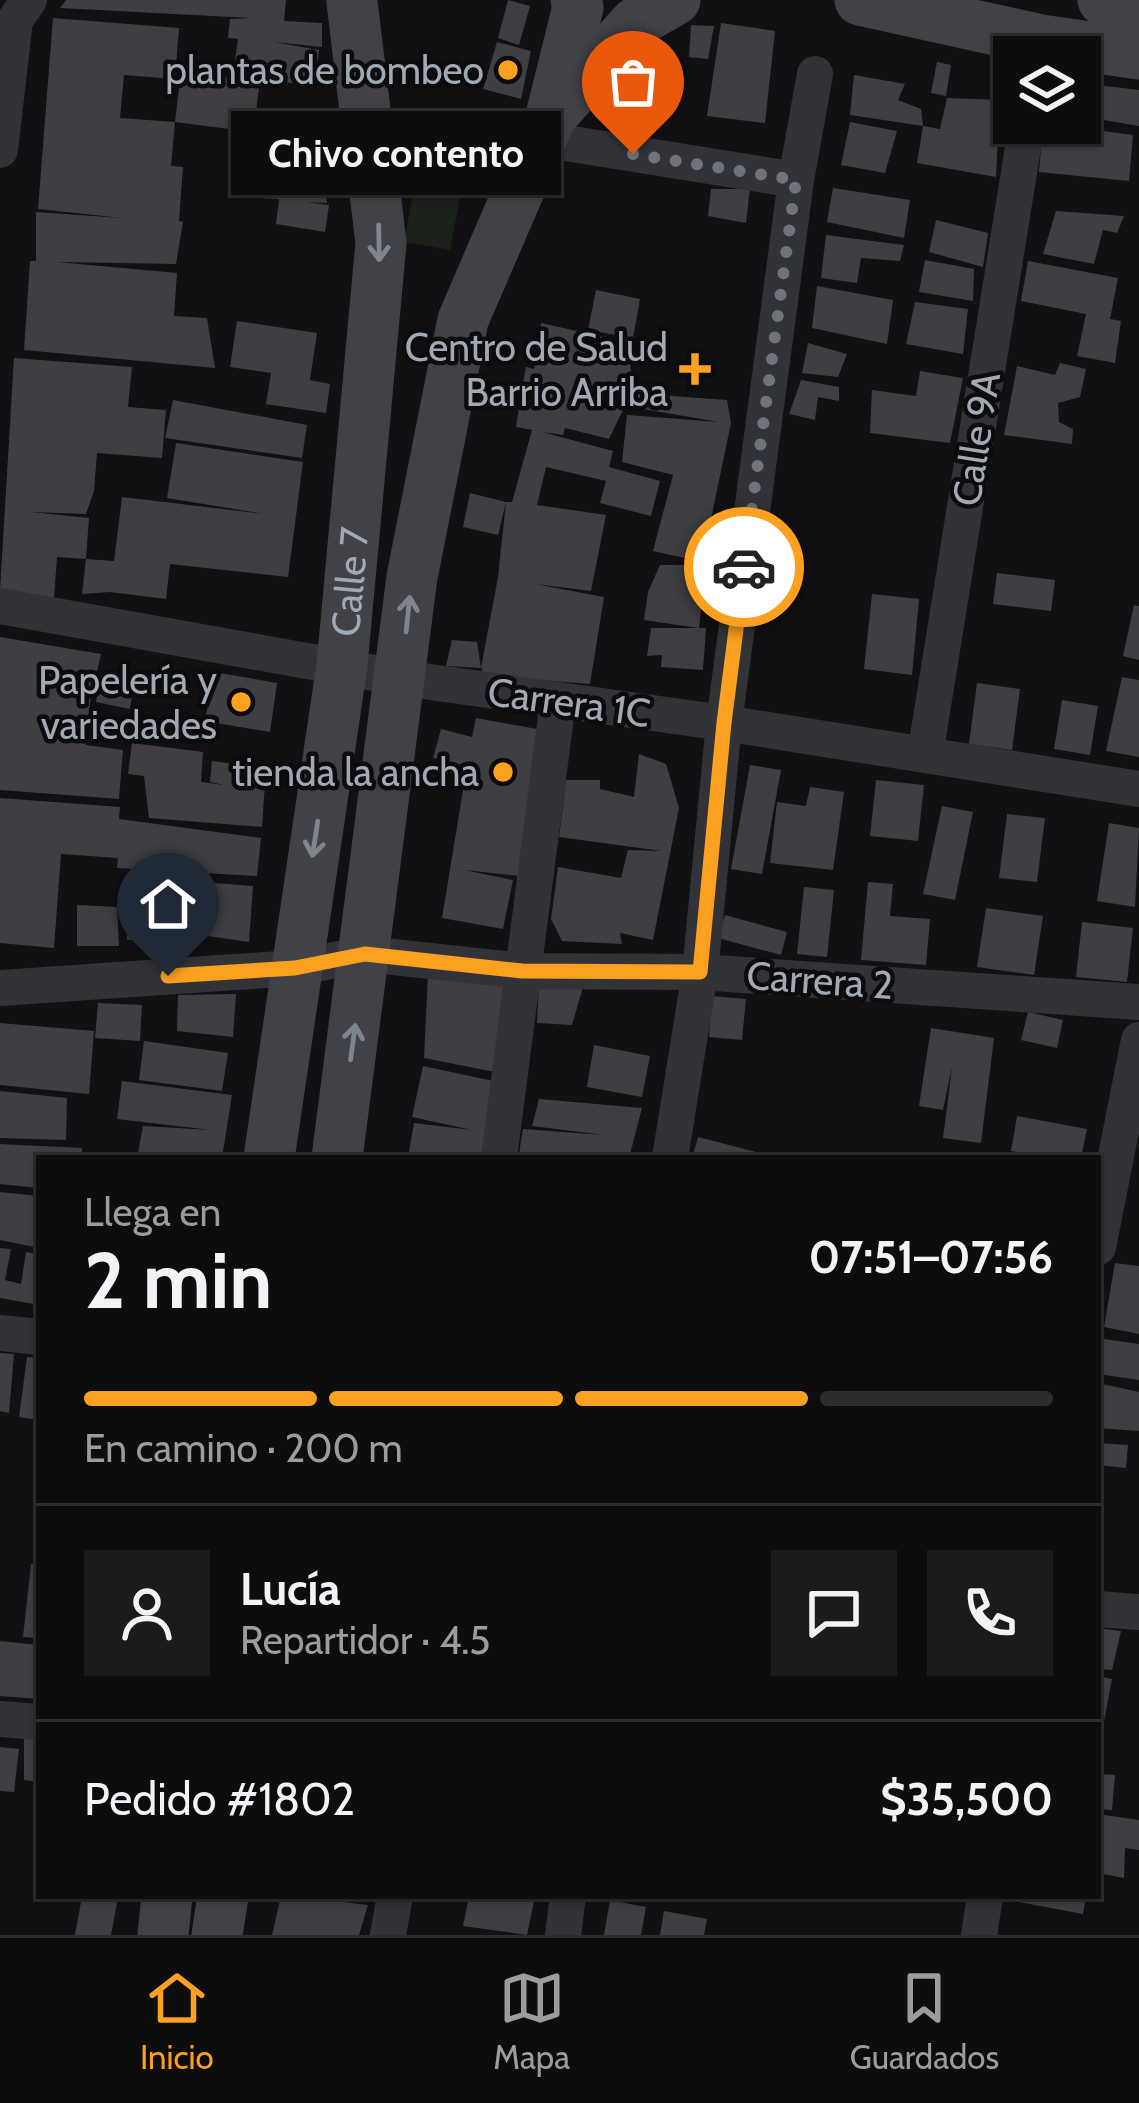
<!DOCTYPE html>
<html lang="es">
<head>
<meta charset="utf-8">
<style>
  :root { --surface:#0d0d0e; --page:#1b1b1c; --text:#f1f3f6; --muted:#9a9c9e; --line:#2d2d2e; --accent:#fca01f }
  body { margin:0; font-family:Cabin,sans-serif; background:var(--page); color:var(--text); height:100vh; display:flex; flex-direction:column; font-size:45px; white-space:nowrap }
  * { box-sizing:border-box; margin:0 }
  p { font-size:39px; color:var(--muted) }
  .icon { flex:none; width:66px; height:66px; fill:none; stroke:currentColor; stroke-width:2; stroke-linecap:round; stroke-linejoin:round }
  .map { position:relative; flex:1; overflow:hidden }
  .sheet { position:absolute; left:36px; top:1155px; width:1065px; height:744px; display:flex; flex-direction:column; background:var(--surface); border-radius:0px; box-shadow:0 3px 9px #0004,0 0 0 3px var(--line) }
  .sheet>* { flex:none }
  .controls { position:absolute; left:993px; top:36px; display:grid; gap:24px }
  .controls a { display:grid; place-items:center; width:108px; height:108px; border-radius:0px; background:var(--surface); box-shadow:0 3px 9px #0004,0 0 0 3px var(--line); font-size:60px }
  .pin { position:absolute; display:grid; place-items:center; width:102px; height:102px; color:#fff; margin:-123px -51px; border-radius:50% 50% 50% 0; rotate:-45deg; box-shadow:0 0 12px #0007 }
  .pin .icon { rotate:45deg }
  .courier { position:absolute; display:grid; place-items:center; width:120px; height:120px; margin:-60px; border:9px solid #fca01f; border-radius:50%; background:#fff; color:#222; box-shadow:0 3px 15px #0007 }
  .bubble { position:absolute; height:84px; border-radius:0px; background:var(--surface); box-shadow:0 3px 9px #0004,0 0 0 3px var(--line); font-size:39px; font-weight:700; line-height:84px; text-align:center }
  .summary em { font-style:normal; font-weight:700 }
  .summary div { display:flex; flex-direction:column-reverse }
  .summary { display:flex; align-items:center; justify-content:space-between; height:204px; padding:0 48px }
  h1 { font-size:78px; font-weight:700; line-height:90px }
  .bar { display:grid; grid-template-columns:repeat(4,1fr); gap:18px 12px; align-content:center; height:144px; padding:0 48px }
  .bar i { height:15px; border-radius:9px; background:var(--line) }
  .bar .selected { background:var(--accent) }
  .bar p { grid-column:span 4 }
  .line { display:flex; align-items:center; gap:30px; padding:0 48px; border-top:3px solid var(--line) }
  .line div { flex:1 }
  .round { display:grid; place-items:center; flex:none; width:126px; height:126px; border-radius:0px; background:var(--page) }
  .dock { display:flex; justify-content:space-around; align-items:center; height:168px; border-top:3px solid var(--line); background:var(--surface); font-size:33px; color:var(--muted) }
  .dock a { display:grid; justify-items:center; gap:6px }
  .dock .selected { color:var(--accent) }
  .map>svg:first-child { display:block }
  .green { fill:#192119 }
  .building { fill:#3d3f43 }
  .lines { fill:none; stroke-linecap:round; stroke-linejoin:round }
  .street { stroke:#323338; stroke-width:36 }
  .secondary { stroke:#404248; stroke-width:51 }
  .oneway { stroke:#7f858e }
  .done { stroke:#6f747c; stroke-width:12; stroke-dasharray:0 21.6 }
  .route { stroke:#fca01f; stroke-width:15 }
  .poi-dot { fill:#fca01f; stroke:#0c0c0e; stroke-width:4.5 }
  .labels { text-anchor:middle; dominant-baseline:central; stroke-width:9; stroke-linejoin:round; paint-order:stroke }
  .poi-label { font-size:39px; fill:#a1a9b4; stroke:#0c0c0e; text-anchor:end }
  .street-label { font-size:39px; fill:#a1a9b4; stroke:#0c0c0e }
</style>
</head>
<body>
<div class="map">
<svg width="1139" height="1935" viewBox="0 0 1139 1935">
  <rect width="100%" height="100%" fill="#111113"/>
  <path class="green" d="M421,151L467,159L450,250L404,242Z"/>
  <path class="building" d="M66,0H286L284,21L322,23V47L274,42L319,50L314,86L233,75L238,39L228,38L230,19L251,18L60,8Z
    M508,0L530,6L519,45L498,38Z
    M53,18L179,28L175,79L124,75L120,118L175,122L181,71L260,81L253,132L175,122L171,166L183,167L179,221L183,222L176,264L57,262L177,273L174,316L207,318L215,368L24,350L30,261H36V212L122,218L38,209Z
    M721,23L775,31L765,123L707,116Z
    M691,25L714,26L708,59L689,57Z
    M497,42L531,51L521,99L483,89Z
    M937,62L951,65L946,96L931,93Z
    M854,75L905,84L898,100L921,109L923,126L850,115Z
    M1080,83L1139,90V126L1080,116Z
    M947,98L1000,100L996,177L917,163L923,126L940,129Z
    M850,122L897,131L885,173L841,165Z
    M1043,123L1133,135L1129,181L1039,172Z
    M253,132L322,137L318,179L265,176L325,184L327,203L307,202L329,205L325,232L276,224L279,199L242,197Z
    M833,188L910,200L904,238L827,222Z
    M711,189H750L746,223L708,216Z
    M1056,211L1124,216L1117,233L1103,230L1094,264L1043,254Z
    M936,220L988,233L983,267L929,252Z
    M826,235L904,245L900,261L861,258L857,283L821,278Z
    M925,260L974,269L973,301L919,292Z
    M1028,261L1118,278L1110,319L1121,321L1115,363L1077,356L1086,314L1021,301Z
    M817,286L893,300L887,344L812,328Z
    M596,290L640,299L633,338L588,330Z
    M915,302L968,309L963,354L906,344Z
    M237,321L317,333L310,380L330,384L326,413L266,404L271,373L230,367Z
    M541,323L630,343L631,393L609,439L565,428L563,435L542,432L613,451L609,467L660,481L651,516L600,503L606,481L546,467L537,505L606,515L591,591L535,584L604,597L590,684L481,675L482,668L446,666L452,640L477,642L481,668L498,577L506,502H512L532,430L516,427L521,395L531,397L522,388L526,367L534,369Z
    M808,343L847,354L838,377L802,373Z
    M14,358L132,367L128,407L166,410L162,458L97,453L94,491L86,514L31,512L89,518L86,559L57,557L54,598L0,590Z
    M1060,363L1086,369L1080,397L1058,403L1059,422L1073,429L1072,444L1004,435L1017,366L1055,375Z
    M920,371L963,378L950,443L870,433L872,390L916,396Z
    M801,380L839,387V401L818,397L815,420L789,414Z
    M631,393L727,400L731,423L702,562L653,551L673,475L622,462L627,415L719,422L637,408Z
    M173,400L307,425L302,458L165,438Z
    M176,443L303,462L288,577L170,564L166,599L110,592L82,594L86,559L114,561L122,497L265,514L167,498Z
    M470,493L506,502L498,535L463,527Z
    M660,565H706L699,628H706L703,670L661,667L662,655L647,656L651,628H698L644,620L648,592Z
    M997,573L1055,580L1051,611L993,604Z
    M872,594L919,599L912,675L864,669Z
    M1134,605L1139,606V660L1123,656Z
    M0,637L101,654L90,702L86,745L123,750L119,799L0,790Z
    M214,672L277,683L270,732L205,721Z
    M100,675L134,680L130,709L96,702Z
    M1122,677L1139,680V757L1106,751Z
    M977,683L1020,689L1012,750L969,744Z
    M1062,700L1098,706L1090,755L1054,749Z
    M476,718L548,731L528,877L465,870L513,880L503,929L442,918L467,766L433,758L441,729L472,737Z
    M132,743L203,752L201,782L224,785L210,782L212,761L266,768L262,827L149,818L144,776L128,774Z
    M639,754L666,764L679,808L653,940L620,933L622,944L562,941L551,919L558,867L621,878L628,850L662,851L559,837L566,780H600V789L634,797Z
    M750,765L781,770L762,874L731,869Z
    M876,780L924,785L918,841L870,836Z
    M810,787L844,792L833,870L770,863L777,802L806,806Z
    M0,798L120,807L119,819L261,838L257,876L117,868L118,858L61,854L54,948L0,943Z
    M942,806L973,812L955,900L923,894Z
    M1007,814L1045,818L1037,882L999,878Z
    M1109,823L1139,828L1135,907L1097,901Z
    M177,880L253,886L249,942L173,931Z
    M868,882L893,884L890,916L930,919L926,965L861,960Z
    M804,887L834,890L827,957L797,954Z
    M77,905L117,907L119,946H77Z
    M128,907L162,908L165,937L127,940Z
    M986,908L1043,916L1034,975L977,967Z
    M725,915L787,932L781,955L718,938Z
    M1082,922L1133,928L1127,982L1076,977Z
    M428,973L517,981L500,1073L424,1058Z
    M539,984L583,987L572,1025L537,1023Z
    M236,994L233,1037L177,1031L178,995Z
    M712,996L746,999L742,1040L709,1037Z
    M98,1003L142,1005L140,1041L95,1038Z
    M1028,1012L1063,1020L1057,1048L1021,1040Z
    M0,1023L94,1031L89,1094L0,1085Z
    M931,1028L994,1038L981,1143L943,1138L952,1067L943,1110L919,1106Z
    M144,1041L228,1053L222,1091L139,1080Z
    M594,1045L650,1056L642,1097L587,1087Z
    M423,1066L498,1082L484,1158H408L414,1123L472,1130L412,1117Z
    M122,1081L232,1095L222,1158H137L143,1126L211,1130L117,1119Z
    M0,1091L67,1098L66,1140L0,1138Z
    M539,1099L642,1108L629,1158H541L519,1154L523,1129L604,1135L532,1126Z
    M1017,1116L1087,1129L1081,1158H1047L1011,1151Z
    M698,1137L756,1152L754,1158H692Z
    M0,1144L82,1148L81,1158H39V1188L0,1184Z
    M0,1192L39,1196V1248L0,1240Z
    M0,1248L11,1249L5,1280L21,1284L26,1252L39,1254V1305L0,1298Z
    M1115,1263L1139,1266V1334L1104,1327Z
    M1104,1339L1139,1344V1380L1098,1374Z
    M0,1353L14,1354L9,1413L0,1411Z
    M27,1357L39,1358V1420L19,1417Z
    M1098,1383L1139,1392V1431L1098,1428Z
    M1098,1443L1128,1445L1126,1468L1098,1465Z
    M31,1564H39V1638L23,1637Z
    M1098,1628L1121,1631L1112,1670L1098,1669Z
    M0,1641L39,1645V1699L0,1696Z
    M1098,1676L1112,1679L1104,1721L1098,1719Z
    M24,1735L39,1736V1782L24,1780Z
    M0,1747L19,1749L14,1792L0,1791Z
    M1098,1774L1115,1775L1112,1810L1098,1809Z
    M1098,1814L1139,1820V1850L1125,1848L1124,1878L1098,1873Z
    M82,1896L118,1897L111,1935H75Z
    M281,1896H295L368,1905L359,1935H272Z
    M469,1896H535L527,1935L463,1926Z
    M1015,1896H1086L1083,1914L1014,1901Z
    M610,1900L646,1907L641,1935H604Z
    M664,1911L707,1919L704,1935H660Z"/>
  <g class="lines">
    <path class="street" d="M541,139L796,180
      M0,150L15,20L29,0
      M0,606L402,678L724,723L1139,789
      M925,755L1027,123
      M0,988L295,968L365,954L522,971L700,972L1139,1002
      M499,1158L558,701
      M670,1158L700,972L724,723L796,180L815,74
      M1098,1247L1139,1040
      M0,1333L39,1337
      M1098,1609L1139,1612
      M0,1719L39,1722
      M388,1935L395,1896
      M563,1935L568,1896
      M979,1935L985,1896"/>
    <g class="secondary">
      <path d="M860,0L1041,40L1139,54"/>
      <path d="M1103,0L1139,6"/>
      <path d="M555,112L635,23L675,0"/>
      <path id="s1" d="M269,1158L342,665L381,243L352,2"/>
      <path d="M337,1158L412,577L463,320L551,116L578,7L576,0"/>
      <path d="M163,1935L167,1896"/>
      <path d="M217,1935L223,1896"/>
    </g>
  </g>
  <defs><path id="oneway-shaft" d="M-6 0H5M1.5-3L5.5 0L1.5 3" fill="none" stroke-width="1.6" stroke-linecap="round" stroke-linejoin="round" transform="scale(3)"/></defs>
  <g class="oneway">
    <use href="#oneway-shaft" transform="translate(379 243) rotate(89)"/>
    <use href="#oneway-shaft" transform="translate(408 614) rotate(-84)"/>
    <use href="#oneway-shaft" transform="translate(315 839) rotate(99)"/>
    <use href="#oneway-shaft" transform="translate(353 1042) rotate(-82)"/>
  </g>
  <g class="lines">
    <path class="done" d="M633,154L796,180L744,567"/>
    <path class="route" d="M168,976L295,968L365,954L522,971L700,972L724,723L744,567"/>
  </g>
  <g class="poi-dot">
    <circle cx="508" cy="70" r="12"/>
    <path d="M689 351h12v12h12v12h-12v12h-12v-12h-12v-12h12z"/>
    <circle cx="241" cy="702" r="12"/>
    <circle cx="503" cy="772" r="12"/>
  </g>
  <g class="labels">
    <g class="poi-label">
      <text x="484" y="70">plantas de bombeo</text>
      <text x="668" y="347">Centro de Salud<tspan x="668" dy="45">Barrio Arriba</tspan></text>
      <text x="217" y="680">Papelería y<tspan x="217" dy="45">variedades</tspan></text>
      <text x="479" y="772">tienda la ancha</text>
    </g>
    <g class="street-label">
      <text transform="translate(976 439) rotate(-81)">Calle 9A</text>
      <text stroke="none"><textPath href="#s1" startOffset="582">Calle 7</textPath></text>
      <text transform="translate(569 702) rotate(8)">Carrera 1C</text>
      <text transform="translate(820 980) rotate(4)">Carrera 2</text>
    </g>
  </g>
</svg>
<div class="controls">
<a><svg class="icon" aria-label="layers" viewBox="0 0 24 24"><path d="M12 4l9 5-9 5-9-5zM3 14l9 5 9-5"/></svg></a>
</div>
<div class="pin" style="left:633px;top:154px;background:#ea580c"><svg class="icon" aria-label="bag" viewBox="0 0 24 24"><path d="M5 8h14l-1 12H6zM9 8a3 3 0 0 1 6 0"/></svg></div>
<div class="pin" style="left:168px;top:976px;background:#1f2937"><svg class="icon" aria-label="home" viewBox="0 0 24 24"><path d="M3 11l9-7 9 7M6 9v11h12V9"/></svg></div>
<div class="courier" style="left:744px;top:567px"><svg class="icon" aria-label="car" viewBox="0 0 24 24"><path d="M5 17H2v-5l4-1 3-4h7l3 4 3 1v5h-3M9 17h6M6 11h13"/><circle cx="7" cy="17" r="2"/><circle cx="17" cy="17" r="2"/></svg></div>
<div class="bubble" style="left:231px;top:111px;width:330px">Chivo contento</div>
<section class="sheet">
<div class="summary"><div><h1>2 min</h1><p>Llega en</p></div><em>07:51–07:56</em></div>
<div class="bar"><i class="selected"></i><i class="selected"></i><i class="selected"></i><i></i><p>En camino · 200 m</p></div>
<div class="line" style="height:216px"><a class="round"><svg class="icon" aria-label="person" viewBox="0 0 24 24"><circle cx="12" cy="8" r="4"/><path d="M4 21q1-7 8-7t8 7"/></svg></a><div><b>Lucía</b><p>Repartidor · 4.5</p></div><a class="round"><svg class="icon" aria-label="chat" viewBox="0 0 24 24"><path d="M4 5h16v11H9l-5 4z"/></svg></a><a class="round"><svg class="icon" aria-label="phone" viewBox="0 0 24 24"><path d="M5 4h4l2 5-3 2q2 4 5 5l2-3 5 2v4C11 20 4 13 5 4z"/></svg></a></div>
<div class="line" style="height:156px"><div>Pedido #1802</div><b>$35,500</b></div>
</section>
</div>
<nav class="dock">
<a class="selected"><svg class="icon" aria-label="home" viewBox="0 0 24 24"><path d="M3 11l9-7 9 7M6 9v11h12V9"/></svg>Inicio</a>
<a><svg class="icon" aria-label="map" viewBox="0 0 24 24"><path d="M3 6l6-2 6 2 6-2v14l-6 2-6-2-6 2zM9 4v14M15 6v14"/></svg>Mapa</a>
<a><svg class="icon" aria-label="saved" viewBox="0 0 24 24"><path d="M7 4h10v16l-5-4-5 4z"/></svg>Guardados</a>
</nav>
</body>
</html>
